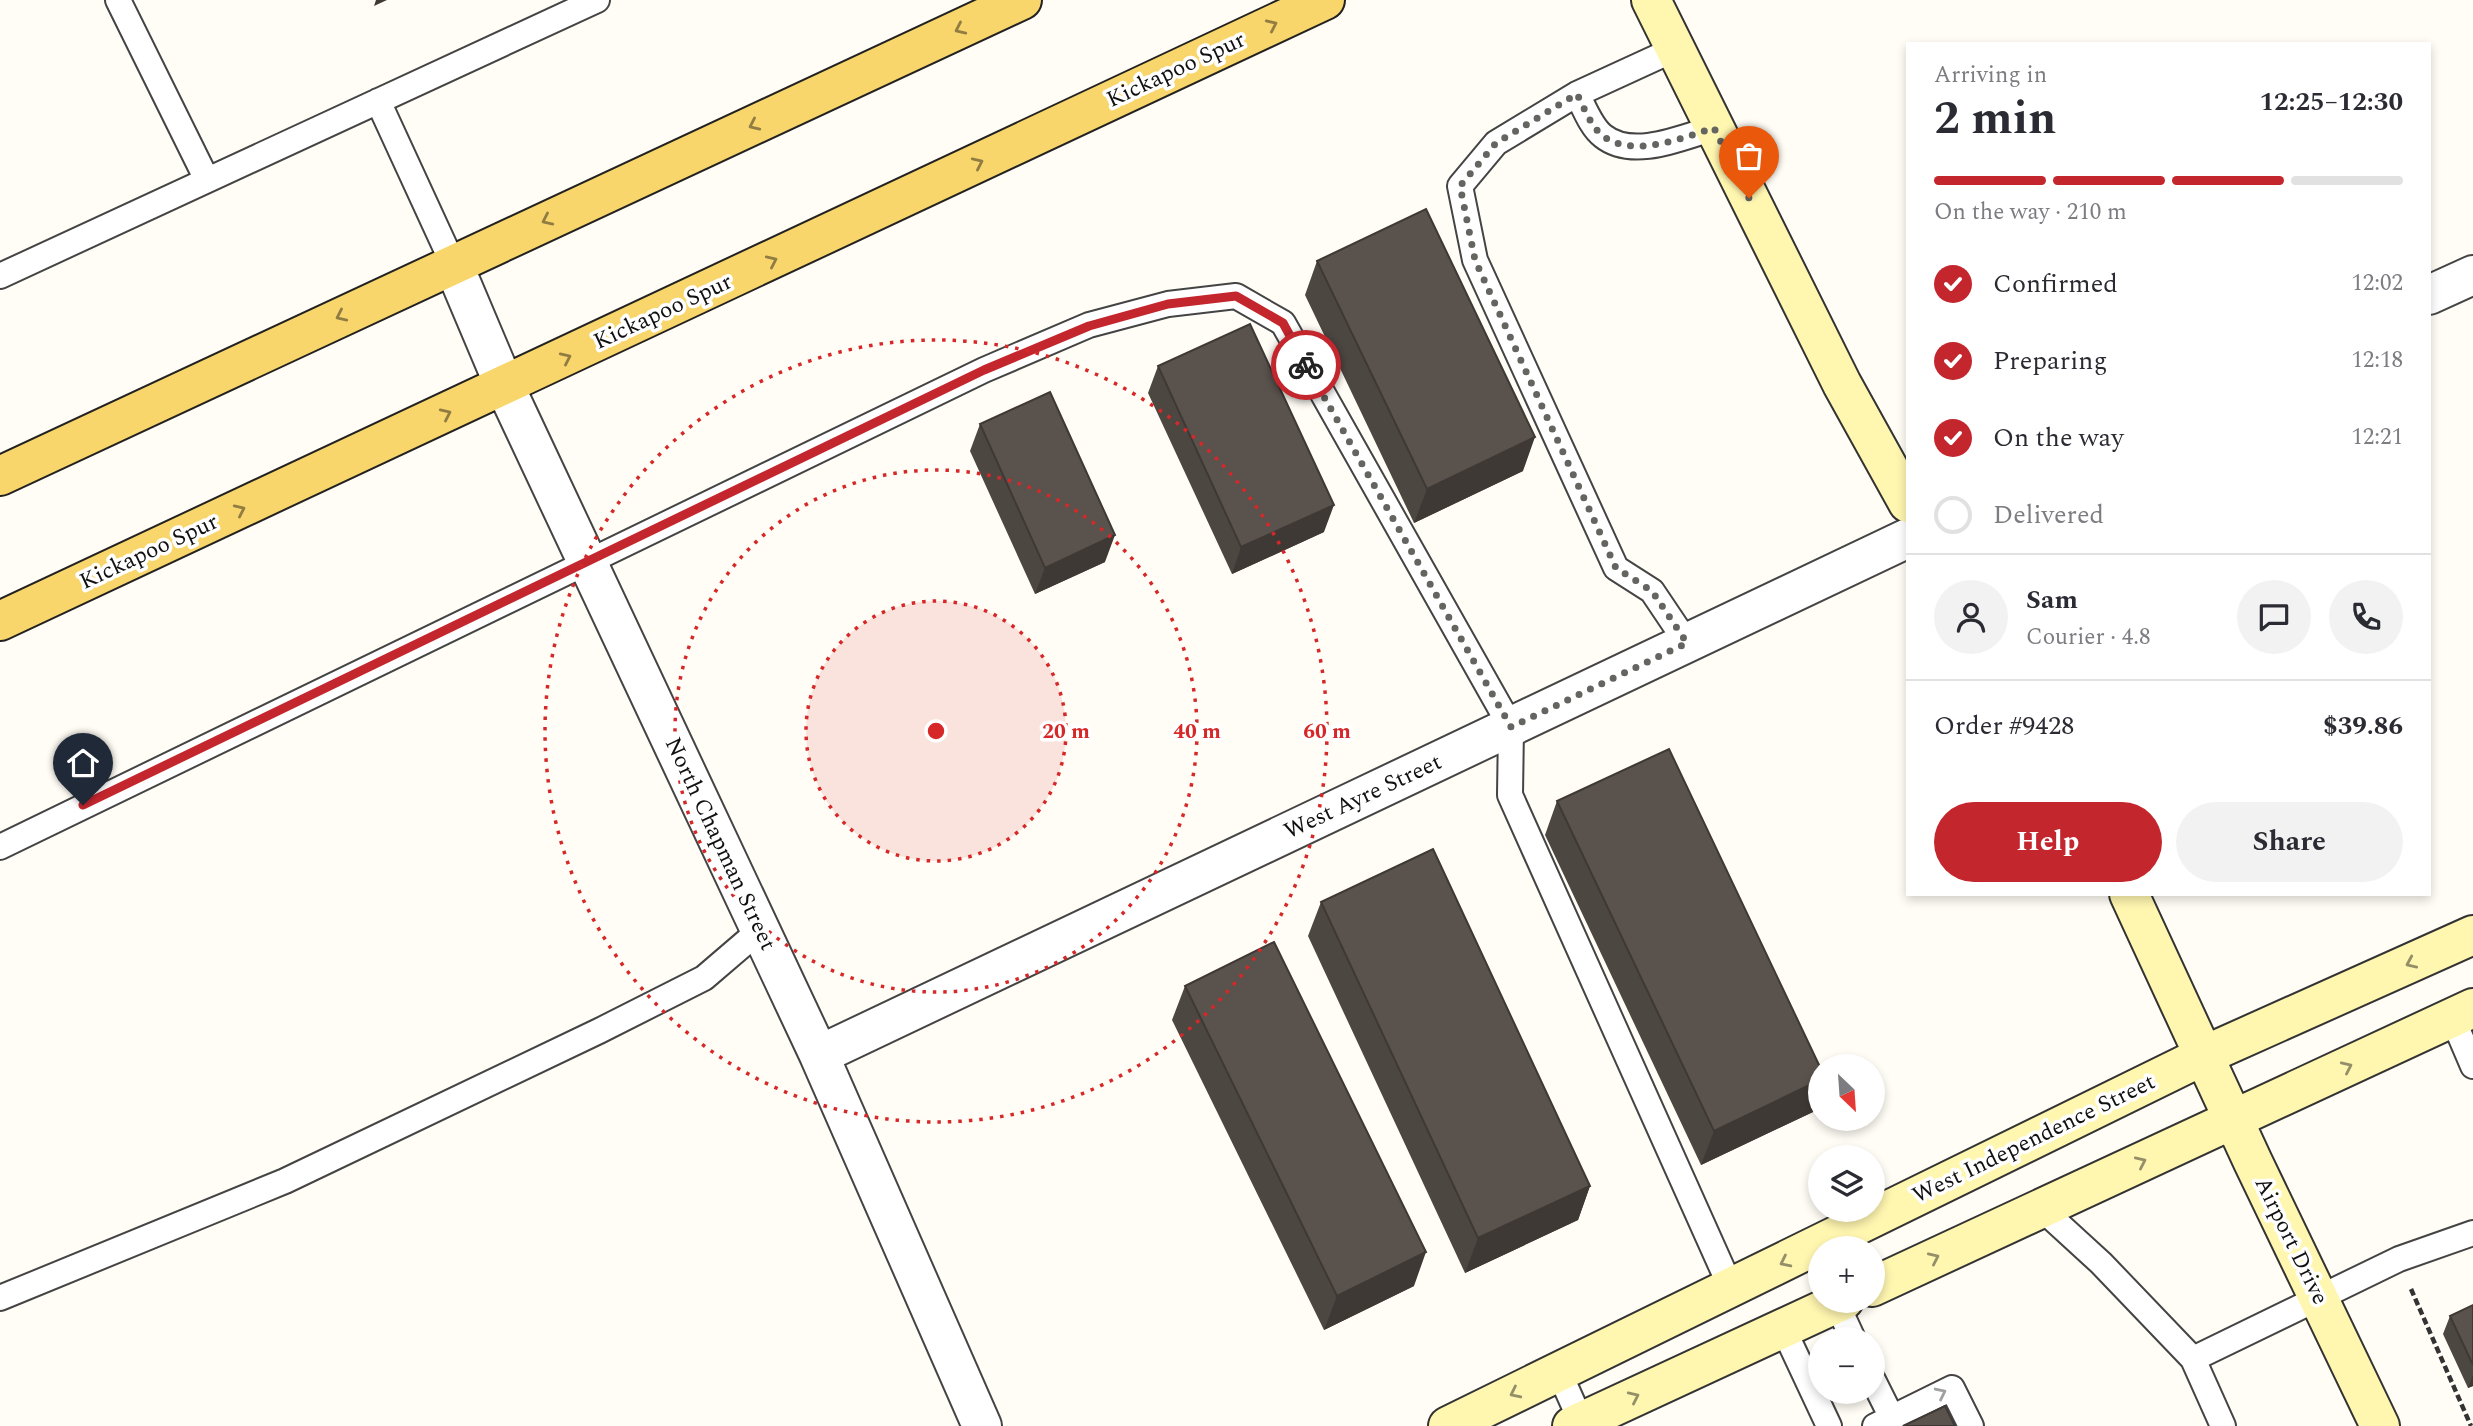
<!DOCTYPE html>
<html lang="en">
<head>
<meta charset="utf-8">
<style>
  :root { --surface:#fff; --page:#f2f2f3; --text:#2b2b33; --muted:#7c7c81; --line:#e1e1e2; --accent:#c4262e }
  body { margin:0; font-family:Spectral,serif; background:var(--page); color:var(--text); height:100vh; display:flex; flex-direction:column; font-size:26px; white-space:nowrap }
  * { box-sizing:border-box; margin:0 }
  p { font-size:23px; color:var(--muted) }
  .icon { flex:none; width:38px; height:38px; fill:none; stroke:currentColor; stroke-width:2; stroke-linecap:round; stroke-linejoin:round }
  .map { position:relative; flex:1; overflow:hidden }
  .sheet { position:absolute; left:1906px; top:42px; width:525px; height:854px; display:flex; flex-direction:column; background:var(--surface); border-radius:0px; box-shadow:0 4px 10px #0003 }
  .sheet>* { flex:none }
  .needle { width:46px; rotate:155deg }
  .buttons { position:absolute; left:1808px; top:1054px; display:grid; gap:14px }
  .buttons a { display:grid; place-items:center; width:77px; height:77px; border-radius:50%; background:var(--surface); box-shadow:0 4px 10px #0003; font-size:35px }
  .pin { position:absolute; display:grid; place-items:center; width:60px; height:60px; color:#fff; margin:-72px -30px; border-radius:50% 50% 50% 0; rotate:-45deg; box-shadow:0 0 7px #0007 }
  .pin .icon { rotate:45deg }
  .courier { position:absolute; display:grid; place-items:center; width:70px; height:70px; margin:-35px; border:5px solid #c4262e; border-radius:50%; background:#fff; color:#222; box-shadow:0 2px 9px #0007 }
  .overview em { font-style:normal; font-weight:700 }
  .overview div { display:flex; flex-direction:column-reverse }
  .overview { display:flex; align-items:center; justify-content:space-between; height:119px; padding:0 28px }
  h1 { font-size:46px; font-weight:700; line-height:52px }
  .bar { display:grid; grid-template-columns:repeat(4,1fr); gap:10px 7px; align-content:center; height:84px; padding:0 28px }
  .bar i { height:9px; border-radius:5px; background:var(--line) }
  .bar .current { background:var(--accent) }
  .bar p { grid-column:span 4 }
  .line { display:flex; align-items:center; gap:18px; padding:0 28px; border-top:2px solid var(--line) }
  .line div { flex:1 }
  .round { display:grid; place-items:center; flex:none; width:74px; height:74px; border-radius:37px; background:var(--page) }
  ol { padding:0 28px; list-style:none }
  li { display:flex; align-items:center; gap:21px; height:77px }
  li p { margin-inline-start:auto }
  li .icon { padding:7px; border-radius:50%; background:var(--accent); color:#fff; stroke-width:4 }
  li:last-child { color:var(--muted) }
  li i { width:38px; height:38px; border:4px solid var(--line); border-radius:50% }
  .action { display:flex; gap:14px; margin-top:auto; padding:14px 28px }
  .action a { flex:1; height:80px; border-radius:42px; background:var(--accent); color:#fff; font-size:28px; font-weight:700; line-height:80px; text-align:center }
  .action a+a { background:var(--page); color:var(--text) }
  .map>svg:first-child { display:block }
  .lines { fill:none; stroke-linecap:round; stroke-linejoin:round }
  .lane-casing { stroke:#444; stroke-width:28 }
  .street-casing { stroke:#444; stroke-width:42 }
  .secondary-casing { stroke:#333; stroke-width:42 }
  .primary-casing { stroke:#222; stroke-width:42 }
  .path { stroke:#333; stroke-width:4.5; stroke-dasharray:7 3.5; stroke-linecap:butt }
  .lane { stroke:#fff; stroke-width:24 }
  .street { stroke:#fff; stroke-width:38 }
  .secondary { stroke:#fff6b0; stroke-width:38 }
  .primary { stroke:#f9d66b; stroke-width:38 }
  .wall { fill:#4d4742 }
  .shaded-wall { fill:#3f3936 }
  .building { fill:#5a524d; stroke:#3f3936; stroke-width:2 }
  .oneway { stroke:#917d42 }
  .oneway2 { stroke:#948f68 }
  .oneway3 { stroke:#a0a0a0 }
  .done { stroke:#646461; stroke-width:7; stroke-dasharray:0 12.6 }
  .route { stroke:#c4262e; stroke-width:9 }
  .ring { fill:none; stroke:#d62828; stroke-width:3.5; stroke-dasharray:3.5 7 }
  .labels { text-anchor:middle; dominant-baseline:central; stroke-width:7; stroke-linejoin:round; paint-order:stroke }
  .street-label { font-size:23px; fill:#111; stroke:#fff }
  .centre { fill:#d62828; stroke:#fff; stroke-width:3.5 }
  .ring-label { font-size:21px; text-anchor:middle; font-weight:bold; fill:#d62828; stroke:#fff; stroke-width:7; stroke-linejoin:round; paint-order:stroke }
</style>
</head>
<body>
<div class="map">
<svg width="2473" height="1426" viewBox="0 0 2473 1426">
  <rect width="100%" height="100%" fill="#fffdf5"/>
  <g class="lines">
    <g class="lane-casing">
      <path id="lane" d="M118,0L207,180
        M1675,49L1577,94L1496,143L1460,186L1475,260L1616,568L1652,591L1687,643
        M1577,94C1584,107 1591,127 1603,136C1633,160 1683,137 1714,128
        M378,101L453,264
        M0,276L597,0
        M0,847L984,370L1089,325L1168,304L1236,296L1283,323L1511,727L1510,795L1731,1288
        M2452,1017L2473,1066
        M2042,1209L2101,1263L2193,1359L2223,1426
        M0,1298L285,1181L599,1031L704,978L760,930
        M1837,1304L1853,1339
        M1783,1328L1829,1426
        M2193,1359L2399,1259L2473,1233
        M1559,1372L1583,1426
        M1872,1378L1892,1418
        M1875,1426L1952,1388L1971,1426"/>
    </g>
    <g class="street-casing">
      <path id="street" d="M453,264L505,387L819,1055L982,1426
        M2429,295L2473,275
        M819,1055L1908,538"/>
    </g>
    <g class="secondary-casing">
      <path id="secondary" d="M1651,0L1842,384L1908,503
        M2129,894L2253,1162L2380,1426
        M1872,1287L2473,1008
        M1448,1426L2205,1055L2473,935
        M1572,1426L1844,1300"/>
    </g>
    <g class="primary-casing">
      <path id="primary" d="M0,476L1022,0
        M0,621L1325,0"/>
    </g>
    <path class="path" d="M2411,1289L2471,1426"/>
    <use href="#lane" class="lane"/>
    <use href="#street" class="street"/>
    <use href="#secondary" class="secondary"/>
    <use href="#primary" class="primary"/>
  </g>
  <path class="wall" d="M1317,261L1523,471L1414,523L1305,295Z
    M1158,366L1324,532L1232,574L1148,393Z
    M980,424L1105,562L1035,594L970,451Z
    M1557,801L1813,1112L1701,1165L1545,835Z
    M1321,902L1590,1186L1578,1220L1465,1273L1308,936Z
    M1185,986L1414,1286L1324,1330L1172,1020Z
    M2473,1305V1386L2468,1388L2443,1334L2450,1316Z"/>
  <path class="shaded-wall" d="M376,0H387L374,6Z
    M1535,437L1523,471L1414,523L1427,489Z
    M1334,505L1324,532L1232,574L1241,547Z
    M1115,535L1105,562L1035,594L1045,568Z
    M1820,1080V1092L1813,1112L1701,1165L1714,1131Z
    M1590,1186L1578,1220L1465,1273L1478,1238Z
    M1426,1252L1414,1286L1324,1330L1337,1296Z
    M2473,1375V1386L2468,1388Z"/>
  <path class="building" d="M1426,209L1535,437L1427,489L1317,261Z
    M1250,324L1334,505L1241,547L1158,366Z
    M1050,392L1115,535L1045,568L980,424Z
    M1669,749L1820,1067V1080L1714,1131L1557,801Z
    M1433,849L1590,1186L1478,1238L1321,902Z
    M1274,942L1426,1252L1337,1296L1185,986Z
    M2473,1305V1365L2450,1316Z
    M1945,1406L1955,1426H1903Z"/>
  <defs><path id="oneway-chevron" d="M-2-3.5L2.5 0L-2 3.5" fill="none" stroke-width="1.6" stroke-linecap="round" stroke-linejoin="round" transform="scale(1.75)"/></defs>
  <g class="oneway">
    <use href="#oneway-chevron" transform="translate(1272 25) rotate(-25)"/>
    <use href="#oneway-chevron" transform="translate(960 29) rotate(155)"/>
    <use href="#oneway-chevron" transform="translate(754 125) rotate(155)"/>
    <use href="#oneway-chevron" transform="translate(978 163) rotate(-25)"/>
    <use href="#oneway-chevron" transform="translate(547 220) rotate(155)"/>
    <use href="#oneway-chevron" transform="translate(772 261) rotate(-25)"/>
    <use href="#oneway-chevron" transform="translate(341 316) rotate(155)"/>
    <use href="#oneway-chevron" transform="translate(566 358) rotate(-25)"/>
    <use href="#oneway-chevron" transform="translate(446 414) rotate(-25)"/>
    <use href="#oneway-chevron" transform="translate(240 510) rotate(-25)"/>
  </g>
  <g class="oneway2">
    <use href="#oneway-chevron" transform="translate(2411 963) rotate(156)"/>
    <use href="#oneway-chevron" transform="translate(2347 1067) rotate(-25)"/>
    <use href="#oneway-chevron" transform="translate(2141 1162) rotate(-25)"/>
    <use href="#oneway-chevron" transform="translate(1934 1258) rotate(-25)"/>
    <use href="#oneway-chevron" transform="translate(1785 1262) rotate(154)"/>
    <use href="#oneway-chevron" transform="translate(1515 1393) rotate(154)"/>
    <use href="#oneway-chevron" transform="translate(1634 1397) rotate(-25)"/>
  </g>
  <use class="oneway3" href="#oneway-chevron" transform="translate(1941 1393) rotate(-26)"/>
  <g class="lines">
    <path class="done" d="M1306,365L1511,727L1687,643L1652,591L1616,568L1475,260L1460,186L1496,143L1577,94C1584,107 1591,127 1603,136C1634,159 1683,137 1714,128L1749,198"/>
    <path class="route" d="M83,805L984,370L1089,326L1168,304L1236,296L1283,323L1306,365"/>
  </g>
  <circle cx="936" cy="731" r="130" fill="#d62828" fill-opacity=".12"/>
  <g class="ring">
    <circle cx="936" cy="731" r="130"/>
    <circle cx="936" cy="731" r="261"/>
    <circle cx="936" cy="731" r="391"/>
  </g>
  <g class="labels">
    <g class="street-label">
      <text transform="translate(1176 70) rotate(-25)">Kickapoo Spur</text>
      <text transform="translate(663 312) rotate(-25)">Kickapoo Spur</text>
      <text transform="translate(149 552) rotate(-25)">Kickapoo Spur</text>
      <text transform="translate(1363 797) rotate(-25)">West Ayre Street</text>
      <text transform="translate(720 844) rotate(65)">North Chapman Street</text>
      <text transform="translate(2034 1139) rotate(-26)">West Independence Street</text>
      <text transform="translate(2291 1241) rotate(64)">Airport Drive</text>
    </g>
  </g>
  <circle cx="936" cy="731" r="10" class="centre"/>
  <g class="ring-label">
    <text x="1066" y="738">20 m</text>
    <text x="1197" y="738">40 m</text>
    <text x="1327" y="738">60 m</text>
  </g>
</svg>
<div class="buttons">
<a><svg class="needle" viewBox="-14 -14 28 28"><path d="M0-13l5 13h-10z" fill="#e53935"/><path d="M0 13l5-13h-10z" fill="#7c7c81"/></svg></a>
<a><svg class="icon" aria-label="layers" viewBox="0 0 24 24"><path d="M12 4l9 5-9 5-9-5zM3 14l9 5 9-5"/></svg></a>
<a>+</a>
<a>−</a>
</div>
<div class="pin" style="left:1749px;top:198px;background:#ea580c"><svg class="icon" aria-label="bag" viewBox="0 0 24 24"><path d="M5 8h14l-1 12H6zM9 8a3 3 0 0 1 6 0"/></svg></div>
<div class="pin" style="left:83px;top:805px;background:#1f2937"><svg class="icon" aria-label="home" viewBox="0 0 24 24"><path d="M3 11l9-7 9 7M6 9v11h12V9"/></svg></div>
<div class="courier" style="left:1306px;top:365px"><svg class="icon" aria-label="bike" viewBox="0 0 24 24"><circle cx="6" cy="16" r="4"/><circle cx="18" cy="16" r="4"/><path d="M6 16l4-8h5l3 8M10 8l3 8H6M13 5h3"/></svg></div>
<section class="sheet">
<div class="overview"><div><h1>2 min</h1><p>Arriving in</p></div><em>12:25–12:30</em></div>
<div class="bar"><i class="current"></i><i class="current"></i><i class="current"></i><i></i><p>On the way · 210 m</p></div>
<ol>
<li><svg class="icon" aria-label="check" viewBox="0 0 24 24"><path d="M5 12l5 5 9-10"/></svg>Confirmed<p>12:02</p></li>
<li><svg class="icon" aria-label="check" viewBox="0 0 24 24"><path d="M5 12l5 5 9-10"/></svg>Preparing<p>12:18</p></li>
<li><svg class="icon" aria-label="check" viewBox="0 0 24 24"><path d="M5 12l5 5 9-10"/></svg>On the way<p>12:21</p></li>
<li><i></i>Delivered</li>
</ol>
<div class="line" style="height:126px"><a class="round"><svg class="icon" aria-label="person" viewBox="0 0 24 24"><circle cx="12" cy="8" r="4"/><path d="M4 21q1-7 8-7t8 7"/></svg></a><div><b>Sam</b><p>Courier · 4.8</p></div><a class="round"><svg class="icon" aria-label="chat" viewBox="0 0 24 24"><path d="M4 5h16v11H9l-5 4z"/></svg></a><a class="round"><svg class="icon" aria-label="phone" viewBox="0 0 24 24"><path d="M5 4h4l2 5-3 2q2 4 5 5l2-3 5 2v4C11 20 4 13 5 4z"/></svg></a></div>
<div class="line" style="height:91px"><div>Order #9428</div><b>$39.86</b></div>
<div class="action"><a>Help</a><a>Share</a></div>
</section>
</div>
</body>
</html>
